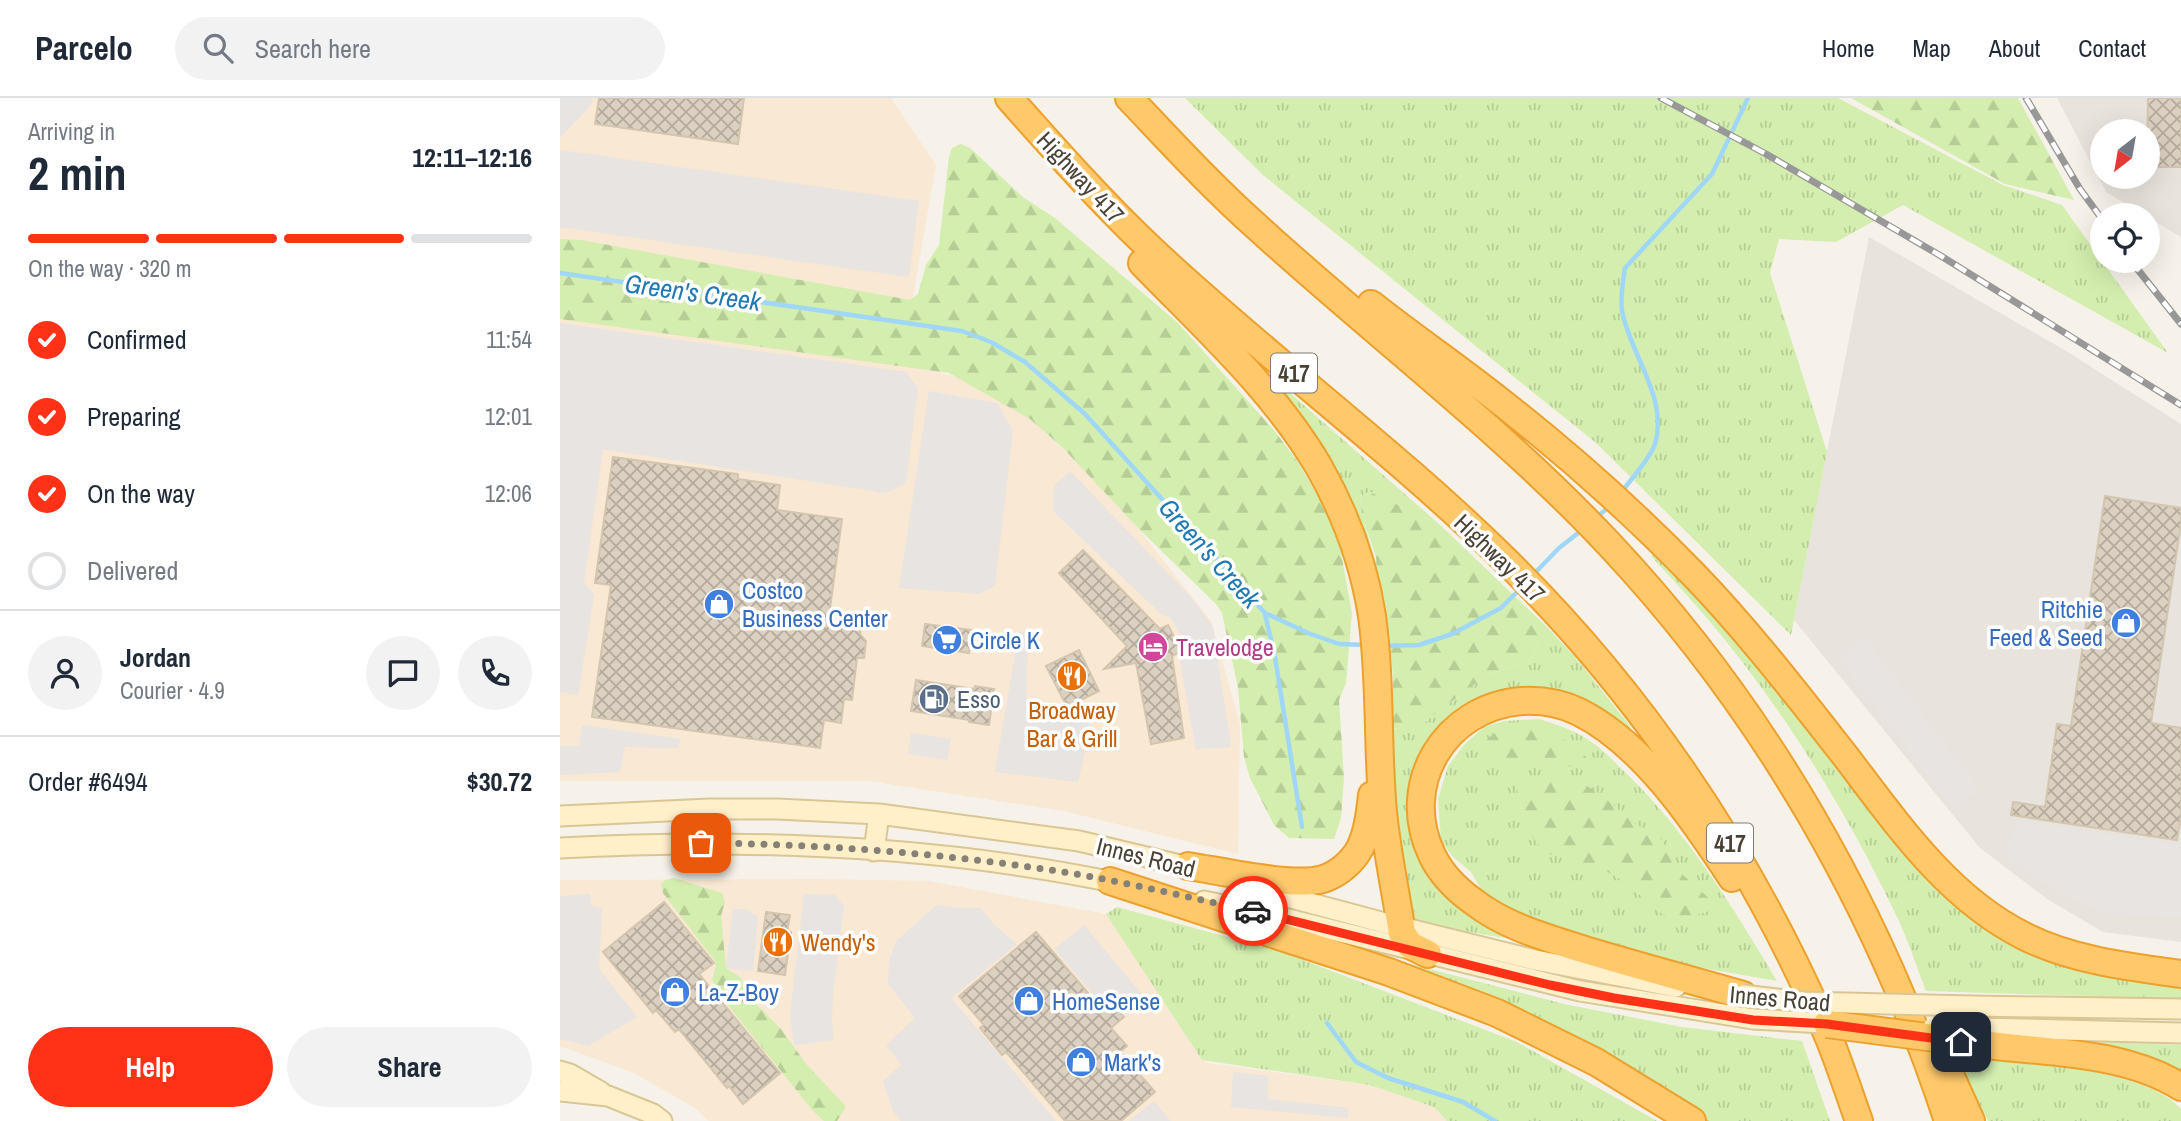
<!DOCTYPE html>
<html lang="en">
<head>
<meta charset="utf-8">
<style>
  :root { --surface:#fff; --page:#f2f2f3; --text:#1f2937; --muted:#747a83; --line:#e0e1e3; --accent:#ff3217 }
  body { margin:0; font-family:"Archivo Narrow",sans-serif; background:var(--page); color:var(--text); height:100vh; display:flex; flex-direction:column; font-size:26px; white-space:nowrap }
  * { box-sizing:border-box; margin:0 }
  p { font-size:23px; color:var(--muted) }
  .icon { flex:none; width:38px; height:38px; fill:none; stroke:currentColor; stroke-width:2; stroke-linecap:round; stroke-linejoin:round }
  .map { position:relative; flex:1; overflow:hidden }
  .sheet { display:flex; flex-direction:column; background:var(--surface); width:560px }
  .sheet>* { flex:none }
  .needle { width:46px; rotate:211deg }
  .tools { position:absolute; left:1530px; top:21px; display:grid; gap:14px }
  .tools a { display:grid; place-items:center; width:70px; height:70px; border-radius:50%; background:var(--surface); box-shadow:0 7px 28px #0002; font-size:35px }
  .pin { position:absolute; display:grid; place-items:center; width:60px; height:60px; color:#fff; margin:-30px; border-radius:14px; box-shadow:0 4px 10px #0006 }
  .courier { position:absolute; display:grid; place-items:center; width:70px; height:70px; margin:-35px; border:5px solid #ff3217; border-radius:50%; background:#fff; color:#222; box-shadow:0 2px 9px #0007 }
  .head em { font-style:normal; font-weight:700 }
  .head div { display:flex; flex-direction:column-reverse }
  .head { display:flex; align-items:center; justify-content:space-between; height:119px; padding:0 28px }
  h1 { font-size:46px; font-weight:700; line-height:52px }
  .bar { display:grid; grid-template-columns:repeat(4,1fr); gap:10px 7px; align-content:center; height:84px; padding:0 28px }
  .bar i { height:9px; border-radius:5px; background:var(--line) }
  .bar .on { background:var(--accent) }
  .bar p { grid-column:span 4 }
  .line { display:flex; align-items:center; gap:18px; padding:0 28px; border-top:2px solid var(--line) }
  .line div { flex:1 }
  .round { display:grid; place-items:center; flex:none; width:74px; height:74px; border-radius:37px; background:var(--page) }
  ol { padding:0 28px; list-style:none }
  li { display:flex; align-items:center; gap:21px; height:77px }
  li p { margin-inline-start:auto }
  li .icon { padding:7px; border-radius:50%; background:var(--accent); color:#fff; stroke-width:4 }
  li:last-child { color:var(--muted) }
  li i { width:38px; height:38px; border:4px solid var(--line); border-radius:50% }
  .cta { display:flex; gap:14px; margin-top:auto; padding:14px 28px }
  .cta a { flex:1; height:80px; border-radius:42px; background:var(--accent); color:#fff; font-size:28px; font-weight:700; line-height:80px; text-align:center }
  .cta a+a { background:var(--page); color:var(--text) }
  header { display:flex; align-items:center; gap:42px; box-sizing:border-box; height:98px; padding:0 35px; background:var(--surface); border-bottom:2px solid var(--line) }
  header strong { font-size:33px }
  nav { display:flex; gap:38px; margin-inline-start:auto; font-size:24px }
  .search { width:490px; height:63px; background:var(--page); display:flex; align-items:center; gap:18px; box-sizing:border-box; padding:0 24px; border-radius:38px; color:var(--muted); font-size:26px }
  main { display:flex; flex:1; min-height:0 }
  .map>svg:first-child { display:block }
  .commercial { fill:#f9e8d3 }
  .industrial { fill:#e8e3dd; fill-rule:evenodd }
  .grass { fill:url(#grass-tufts) }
  .forest { fill:url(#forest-firs) }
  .parking { fill:#e7e4e1 }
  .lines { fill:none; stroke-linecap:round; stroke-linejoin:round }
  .stream { stroke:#a0d7f8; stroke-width:4.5 }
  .building { fill:url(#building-cross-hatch); stroke:#d4c5af; stroke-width:2 }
  .secondary-casing { stroke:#dac695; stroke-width:23 }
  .highway-casing { stroke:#eda02c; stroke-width:30 }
  .secondary { stroke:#fff0ca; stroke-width:19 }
  .highway { stroke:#ffc96b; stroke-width:26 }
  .rail-casing { stroke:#989898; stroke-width:7 }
  .rail { stroke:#fff; stroke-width:4.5; stroke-dasharray:13; stroke-linecap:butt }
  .secondary-bridge-casing { stroke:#dac695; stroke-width:23; stroke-linecap:butt }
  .highway-bridge-casing { stroke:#eda02c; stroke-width:30; stroke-linecap:butt }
  .secondary-bridge { stroke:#fff0ca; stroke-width:19 }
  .highway-bridge { stroke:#ffc96b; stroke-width:26 }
  .done { stroke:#878075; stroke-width:7; stroke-dasharray:0 12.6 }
  .route { stroke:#ff3217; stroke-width:9 }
  .labels { text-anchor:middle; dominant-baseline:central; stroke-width:7; stroke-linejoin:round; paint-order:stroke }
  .shield { fill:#fff; stroke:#817b72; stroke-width:2 }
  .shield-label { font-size:23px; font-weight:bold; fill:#4b4236 }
  .street-label { font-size:24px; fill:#4b4236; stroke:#fff }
  .shop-label { font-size:24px; fill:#366cbe; stroke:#fff; text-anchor:start }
  .hotel-label { font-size:24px; fill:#b23c85; stroke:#fff; text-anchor:start }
  .service-label { font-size:24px; fill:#4e5e75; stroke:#fff; text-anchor:start }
  .food-label { font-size:24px; fill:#c56008; stroke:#fff }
  .water-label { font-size:26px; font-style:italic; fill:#2179b1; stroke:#fff }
</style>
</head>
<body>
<header>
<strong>Parcelo</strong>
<div class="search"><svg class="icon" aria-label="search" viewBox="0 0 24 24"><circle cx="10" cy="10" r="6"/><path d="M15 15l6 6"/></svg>Search here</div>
<nav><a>Home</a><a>Map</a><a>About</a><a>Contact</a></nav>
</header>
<main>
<section class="sheet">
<div class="head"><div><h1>2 min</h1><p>Arriving in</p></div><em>12:11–12:16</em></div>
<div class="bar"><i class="on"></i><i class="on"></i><i class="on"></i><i></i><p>On the way · 320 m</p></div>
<ol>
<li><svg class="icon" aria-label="check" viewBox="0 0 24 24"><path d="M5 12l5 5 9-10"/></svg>Confirmed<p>11:54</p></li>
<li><svg class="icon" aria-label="check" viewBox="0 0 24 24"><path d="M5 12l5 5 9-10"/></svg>Preparing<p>12:01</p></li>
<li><svg class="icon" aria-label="check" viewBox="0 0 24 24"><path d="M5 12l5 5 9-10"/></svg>On the way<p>12:06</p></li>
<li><i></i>Delivered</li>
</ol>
<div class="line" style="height:126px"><a class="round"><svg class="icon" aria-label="person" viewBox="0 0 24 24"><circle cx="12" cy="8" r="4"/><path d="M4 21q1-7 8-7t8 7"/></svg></a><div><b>Jordan</b><p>Courier · 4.9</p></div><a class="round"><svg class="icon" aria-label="chat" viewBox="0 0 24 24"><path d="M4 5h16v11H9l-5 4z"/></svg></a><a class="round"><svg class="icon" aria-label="phone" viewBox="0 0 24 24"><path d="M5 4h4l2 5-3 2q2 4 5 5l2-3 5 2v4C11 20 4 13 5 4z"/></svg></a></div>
<div class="line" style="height:91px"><div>Order #6494</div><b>$30.72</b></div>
<div class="cta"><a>Help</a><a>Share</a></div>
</section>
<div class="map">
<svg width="1621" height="1023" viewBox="0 0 1621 1023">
  <defs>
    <pattern id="grass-tufts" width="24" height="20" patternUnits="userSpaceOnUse" patternTransform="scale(1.75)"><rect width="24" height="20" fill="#d3eeae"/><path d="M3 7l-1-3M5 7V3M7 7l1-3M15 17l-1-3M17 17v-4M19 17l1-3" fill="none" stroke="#b7cd96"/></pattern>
    <pattern id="forest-firs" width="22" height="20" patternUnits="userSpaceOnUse" patternTransform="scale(1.75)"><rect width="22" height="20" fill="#d3eeae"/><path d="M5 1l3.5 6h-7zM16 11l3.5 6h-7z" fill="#b7cd96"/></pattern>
    <pattern id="building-cross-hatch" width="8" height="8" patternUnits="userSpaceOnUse" patternTransform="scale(1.75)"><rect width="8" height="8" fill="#dcd0c0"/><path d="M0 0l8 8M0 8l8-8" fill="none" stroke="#b4aa9d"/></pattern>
  </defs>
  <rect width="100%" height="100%" fill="#f6f2e9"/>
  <path class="commercial" d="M0,0H331L376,67L341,266L433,287L548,392L651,523L680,626L678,756L504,713L309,683H0Z
    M260,781L369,783L546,816L646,965L810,987L874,1009L887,1023H149L135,1010L74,975L0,948V782Z"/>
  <path class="industrial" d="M1497,0H1621V139L1546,94ZM1542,33H1587V79H1542Z
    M1309,139L1506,253L1621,326V844L1543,834L1487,801L1420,750L1234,522Z"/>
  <path class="grass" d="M625,0H1278L1443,87L1502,107L1608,255L1343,107L1276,144L1219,141L1210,175L1267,354L1231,537L1035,344L703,77Z
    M680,251L879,426L810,394L804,396L800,402C803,430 815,450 817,481Z
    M1097,452L1158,515L1402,811L1621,883V901L1366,893C1357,870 1349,845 1339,823C1290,719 1225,613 1151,525C1132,502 1111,480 1091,458Z
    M987,529L1015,559L1071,629L1065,635L1025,607L899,615L851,725L962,843L880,829L851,820C840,757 831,695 833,630L857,633L866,623L928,576L969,564Z
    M979,621C998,627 1017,633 1033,645C1045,653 1055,665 1065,674C1127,734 1173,809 1217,883L1125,867L1027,842L976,824L925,798L911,774L893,759L881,743L878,701L888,668L904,647L924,629L945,623Z
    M557,809L722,854L957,944L1097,1023H887L874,1009L810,987L642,962L546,816Z
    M835,862L1004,906L1122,929L1242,943L1270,1023H1145L1077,979Z
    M1531,944L1621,947V975L1599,964L1530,953Z
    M1397,961C1451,963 1584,968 1621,1011V1023H1428Z"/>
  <path class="forest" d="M1291,0H1458L1514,102L1445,86Z
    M401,46L410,50L464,100L495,120L618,225L713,331L738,364L769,417L781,455L792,515L786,585L779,602L784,680L781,720L774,741L729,740L714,727L690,680L684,659L678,590L662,515L657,507L580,432L503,350L470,321L389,275L0,221V141L21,142L350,202L358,196L366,167L379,147L389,59L392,50Z
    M810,394L879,426L987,529L969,564L928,576L866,623L857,633L833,630V577L828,528L817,481L816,459L802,417L800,402L804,396Z
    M974,627C993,633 1012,644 1026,659L1023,668C997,671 972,661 946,663C938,664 933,668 925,665V643C939,629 954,628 974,627Z
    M1003,677L1018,682L1041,697L1076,726L1101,741L1123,777L1153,804L1156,811L1117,823L1097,813L1068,786L1046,773L986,755L973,740L959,717L956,691C971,680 985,678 1003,677Z
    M114,780L162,795L165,804L161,818L166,870L180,879L192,902L220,930L247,967L283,1005L286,1009L277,1023H264L253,1013L163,901L152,882L156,868L155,863L103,795L101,786L105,782Z"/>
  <path class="parking" d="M0,0H32L31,7L0,40Z
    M0,52L359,103L349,179L0,129Z
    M0,225L346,274L358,290L346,385L326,395L43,351L24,484L34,497L18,597L0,594Z
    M369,293L437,305L453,333L435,488L419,496L339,490Z
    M510,373L629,497L653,528L671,649L636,651L620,563L629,554L611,520L600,515L493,413L494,388Z
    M459,533L468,535L466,604L533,616L518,684L435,674Z
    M1305,539L1420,692L1393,712L1278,560Z
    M22,627L121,641L118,650L65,649L60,674L0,677V648H19Z
    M351,635L391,641L387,662L348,656Z
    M1457,723L1617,746L1621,726V819L1545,816L1495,794L1445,759Z
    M30,796L31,808L42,810L39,871L77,919L28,948L0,941V798Z
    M244,796L275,797L284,808L273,897L272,924L274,942L234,947L230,917Z
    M377,807L395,810H421L434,827L457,846L391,900L496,1023H341L333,1013L323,983L341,967L326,947L355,920L328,886L329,864L336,843Z
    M173,811H186L198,819L193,873L166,870Z
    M524,827L584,899L566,916L545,893L536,900L495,851Z
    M673,974L708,978V1001L788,1010V1020L671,1009Z
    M594,1003L611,1023H569Z"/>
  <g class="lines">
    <path class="stream" d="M0,175L402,233L431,244L465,264L525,316L705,515L748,535L779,546L807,547
      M1061,395C1070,382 1090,361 1095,346C1109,301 1070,256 1062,213C1060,199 1063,184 1065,170L1152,76L1188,0
      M1037,419L1051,407
      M972,478L999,450L1022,432
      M705,516L715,559L742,729
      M822,548L859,547L892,536L941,510L961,490
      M767,925L796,964L828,980L903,1004L935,1023"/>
  </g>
  <path class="building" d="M39,0H184L178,46L35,26Z
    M1588,0H1621V69H1587Z
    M53,359L178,376V381L220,387L217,412L282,421L268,525L301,529L300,536L306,543L304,560H297L292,602L284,601L281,625L264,622L260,650L32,619L51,487L35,485Z
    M1545,398L1621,410V425L1591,625L1621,630V718L1617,742L1451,717L1453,704L1485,709L1497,626L1511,628Z
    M523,452L600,531L608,527L622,553L612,558L624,640L591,646L576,565L544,571L567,548L499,475Z
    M365,526L412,532L409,555L362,548Z
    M519,552L539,593L507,609L486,568Z
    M356,582L414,591L415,588L434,591L429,627L409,624L410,622L351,613Z
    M104,804L154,865L139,876L220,975L183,1006L169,988L167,990L119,931L115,934L96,912L93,915L43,854Z
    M206,814L230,817L227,834H231L225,877L198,873Z
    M476,834L539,908L548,901L564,919L551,930L567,948L560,954L595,994L561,1023H505L446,954L442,957L420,930L424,927L399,898Z"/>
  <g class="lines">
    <g class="secondary-casing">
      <path id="secondary" d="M0,718L150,711H217L319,716L519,743L641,772
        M0,750C188,740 378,747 563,786
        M314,753L319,716
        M686,788L825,825L975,862L1116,889
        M644,803L720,819L1020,893L1193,921
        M1412,908L1621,911
        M1421,930L1621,935
        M0,973L10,976L41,994
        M0,993L48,998L93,1016L102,1023"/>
    </g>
    <g class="highway-casing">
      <path id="highway" d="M449,0C495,52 542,105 593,153C706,259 833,352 944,461C1084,598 1192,761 1269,940C1280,967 1289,995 1299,1023
        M569,0C610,43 651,88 696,128C812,234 941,331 1049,446C1203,610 1318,809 1388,1023
        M582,165C644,229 714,292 759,369C785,415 804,466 812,518C821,583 817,649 823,714C827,755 836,795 842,835L850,847L868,856
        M811,206C845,233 881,258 915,284C993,343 1066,407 1134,477C1188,533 1235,594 1283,655C1335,723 1386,799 1464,838C1511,862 1569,869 1621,876
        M628,768C661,773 734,790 763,781C779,776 793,763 800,750C808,734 810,714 812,697
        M1172,780C1134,722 1082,645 1019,614C1001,605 982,602 962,603C885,609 838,686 872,757C881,776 897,792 914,804C946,829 988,840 1025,852C1078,868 1131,882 1183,897
        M550,783L829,874L937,915L1036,964L1132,1023
        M1428,947C1492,955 1565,954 1621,989
        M1383,961L1411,1023"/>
    </g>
    <use href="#secondary" class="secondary"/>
    <use href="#highway" class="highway"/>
    <g class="rail-casing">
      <path id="rail" d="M1101,0L1206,56L1381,158L1621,307
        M1466,0L1520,91L1542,121
        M1571,163L1621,226"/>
    </g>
    <use href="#rail" class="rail"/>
    <g class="secondary-bridge-casing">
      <path id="secondary-bridge" d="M1183,897L1243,904L1412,908
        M1193,921L1280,926
        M1373,929L1421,930"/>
    </g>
    <g class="highway-bridge-casing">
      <path id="highway-bridge" d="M1267,926L1428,947"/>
    </g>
    <use href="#secondary-bridge" class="secondary-bridge"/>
    <use href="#highway-bridge" class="highway-bridge"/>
  </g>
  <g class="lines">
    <path class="done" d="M141,745C266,746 392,756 516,776C575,786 634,801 693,813"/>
    <path class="route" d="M693,813L990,887L1054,900L1193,922L1267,926L1401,944"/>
  </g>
  <defs>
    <g id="shop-disc" transform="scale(1.575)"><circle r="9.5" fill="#3f7fe0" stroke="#fff"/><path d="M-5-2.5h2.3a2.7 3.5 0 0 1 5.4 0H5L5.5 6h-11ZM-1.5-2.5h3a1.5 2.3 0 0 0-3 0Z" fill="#fff"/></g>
    <g id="supermarket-disc" transform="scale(1.575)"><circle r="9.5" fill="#3f7fe0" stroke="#fff"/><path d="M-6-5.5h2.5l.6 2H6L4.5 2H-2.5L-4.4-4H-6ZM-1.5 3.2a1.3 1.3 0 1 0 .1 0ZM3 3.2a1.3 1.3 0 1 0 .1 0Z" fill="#fff"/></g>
    <g id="hotel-disc" transform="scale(1.575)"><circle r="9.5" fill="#d1479c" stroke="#fff"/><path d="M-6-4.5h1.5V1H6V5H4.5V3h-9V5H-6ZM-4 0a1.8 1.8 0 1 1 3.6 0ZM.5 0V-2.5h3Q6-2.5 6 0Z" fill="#fff"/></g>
    <g id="restaurant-disc" transform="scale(1.575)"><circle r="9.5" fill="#e8710a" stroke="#fff"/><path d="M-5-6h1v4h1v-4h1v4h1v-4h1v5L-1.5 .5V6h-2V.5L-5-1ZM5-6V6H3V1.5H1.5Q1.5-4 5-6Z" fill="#fff"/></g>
    <g id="fuel-disc" transform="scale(1.575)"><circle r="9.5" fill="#5c6f8a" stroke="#fff"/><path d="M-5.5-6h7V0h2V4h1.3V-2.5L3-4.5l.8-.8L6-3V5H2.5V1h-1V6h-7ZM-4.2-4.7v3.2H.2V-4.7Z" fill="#fff"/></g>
  </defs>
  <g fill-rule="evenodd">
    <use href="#shop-disc" x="159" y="506"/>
    <use href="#shop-disc" x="1566" y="525"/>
    <use href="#supermarket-disc" x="387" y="542"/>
    <use href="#hotel-disc" x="593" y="549"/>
    <use href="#restaurant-disc" x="512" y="578"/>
    <use href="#fuel-disc" x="374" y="601"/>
    <use href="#restaurant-disc" x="218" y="844"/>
    <use href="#shop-disc" x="115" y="894"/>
    <use href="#shop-disc" x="469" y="903"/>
    <use href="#shop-disc" x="521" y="964"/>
  </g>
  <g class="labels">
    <g class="shield">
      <rect x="711" y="255.5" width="46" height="39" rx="5"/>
      <rect x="1147" y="725.5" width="46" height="39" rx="5"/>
    </g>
    <g class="shield-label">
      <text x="734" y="275">417</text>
      <text x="1170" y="745">417</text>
    </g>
    <g class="street-label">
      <text transform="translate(521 79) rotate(47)">Highway 417</text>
      <text transform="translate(940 460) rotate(44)">Highway 417</text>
      <text transform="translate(586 759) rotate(14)">Innes Road</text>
      <text transform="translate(1220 900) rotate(5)">Innes Road</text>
    </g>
    <g class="shop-label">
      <text x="182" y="492">Costco<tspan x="182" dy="28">Business Center</tspan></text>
      <text x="1543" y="511" text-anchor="end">Ritchie<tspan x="1543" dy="28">Feed &amp; Seed</tspan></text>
      <text x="410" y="542">Circle K</text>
      <text x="138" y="894">La-Z-Boy</text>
      <text x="492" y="903">HomeSense</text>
      <text x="544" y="964">Mark's</text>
    </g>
    <g class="hotel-label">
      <text x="616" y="549">Travelodge</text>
    </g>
    <g class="service-label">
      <text x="397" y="601">Esso</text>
    </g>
    <g class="food-label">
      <text x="512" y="612">Broadway<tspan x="512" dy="28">Bar &amp; Grill</tspan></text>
      <text x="241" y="844" text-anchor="start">Wendy's</text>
    </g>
    <g class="water-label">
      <text transform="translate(133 194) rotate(8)">Green's Creek</text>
      <text transform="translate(650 455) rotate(48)">Green's Creek</text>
    </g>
  </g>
</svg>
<div class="tools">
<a><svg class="needle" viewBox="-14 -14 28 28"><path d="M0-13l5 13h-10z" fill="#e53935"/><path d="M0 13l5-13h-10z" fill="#747a83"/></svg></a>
<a><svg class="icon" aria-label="locate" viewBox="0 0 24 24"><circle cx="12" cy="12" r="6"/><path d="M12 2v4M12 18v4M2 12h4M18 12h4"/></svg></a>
</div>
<div class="pin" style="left:141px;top:745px;background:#ea580c"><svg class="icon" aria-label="bag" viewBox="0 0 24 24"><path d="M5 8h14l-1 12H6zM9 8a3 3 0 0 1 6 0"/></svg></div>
<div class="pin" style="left:1401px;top:944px;background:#1f2937"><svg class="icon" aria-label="home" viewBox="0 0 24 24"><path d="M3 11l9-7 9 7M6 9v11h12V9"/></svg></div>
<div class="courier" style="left:693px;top:813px"><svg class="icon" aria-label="car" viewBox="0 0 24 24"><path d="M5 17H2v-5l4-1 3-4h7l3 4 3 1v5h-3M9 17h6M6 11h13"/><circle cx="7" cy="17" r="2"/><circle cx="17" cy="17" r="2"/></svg></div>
</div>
</main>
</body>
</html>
